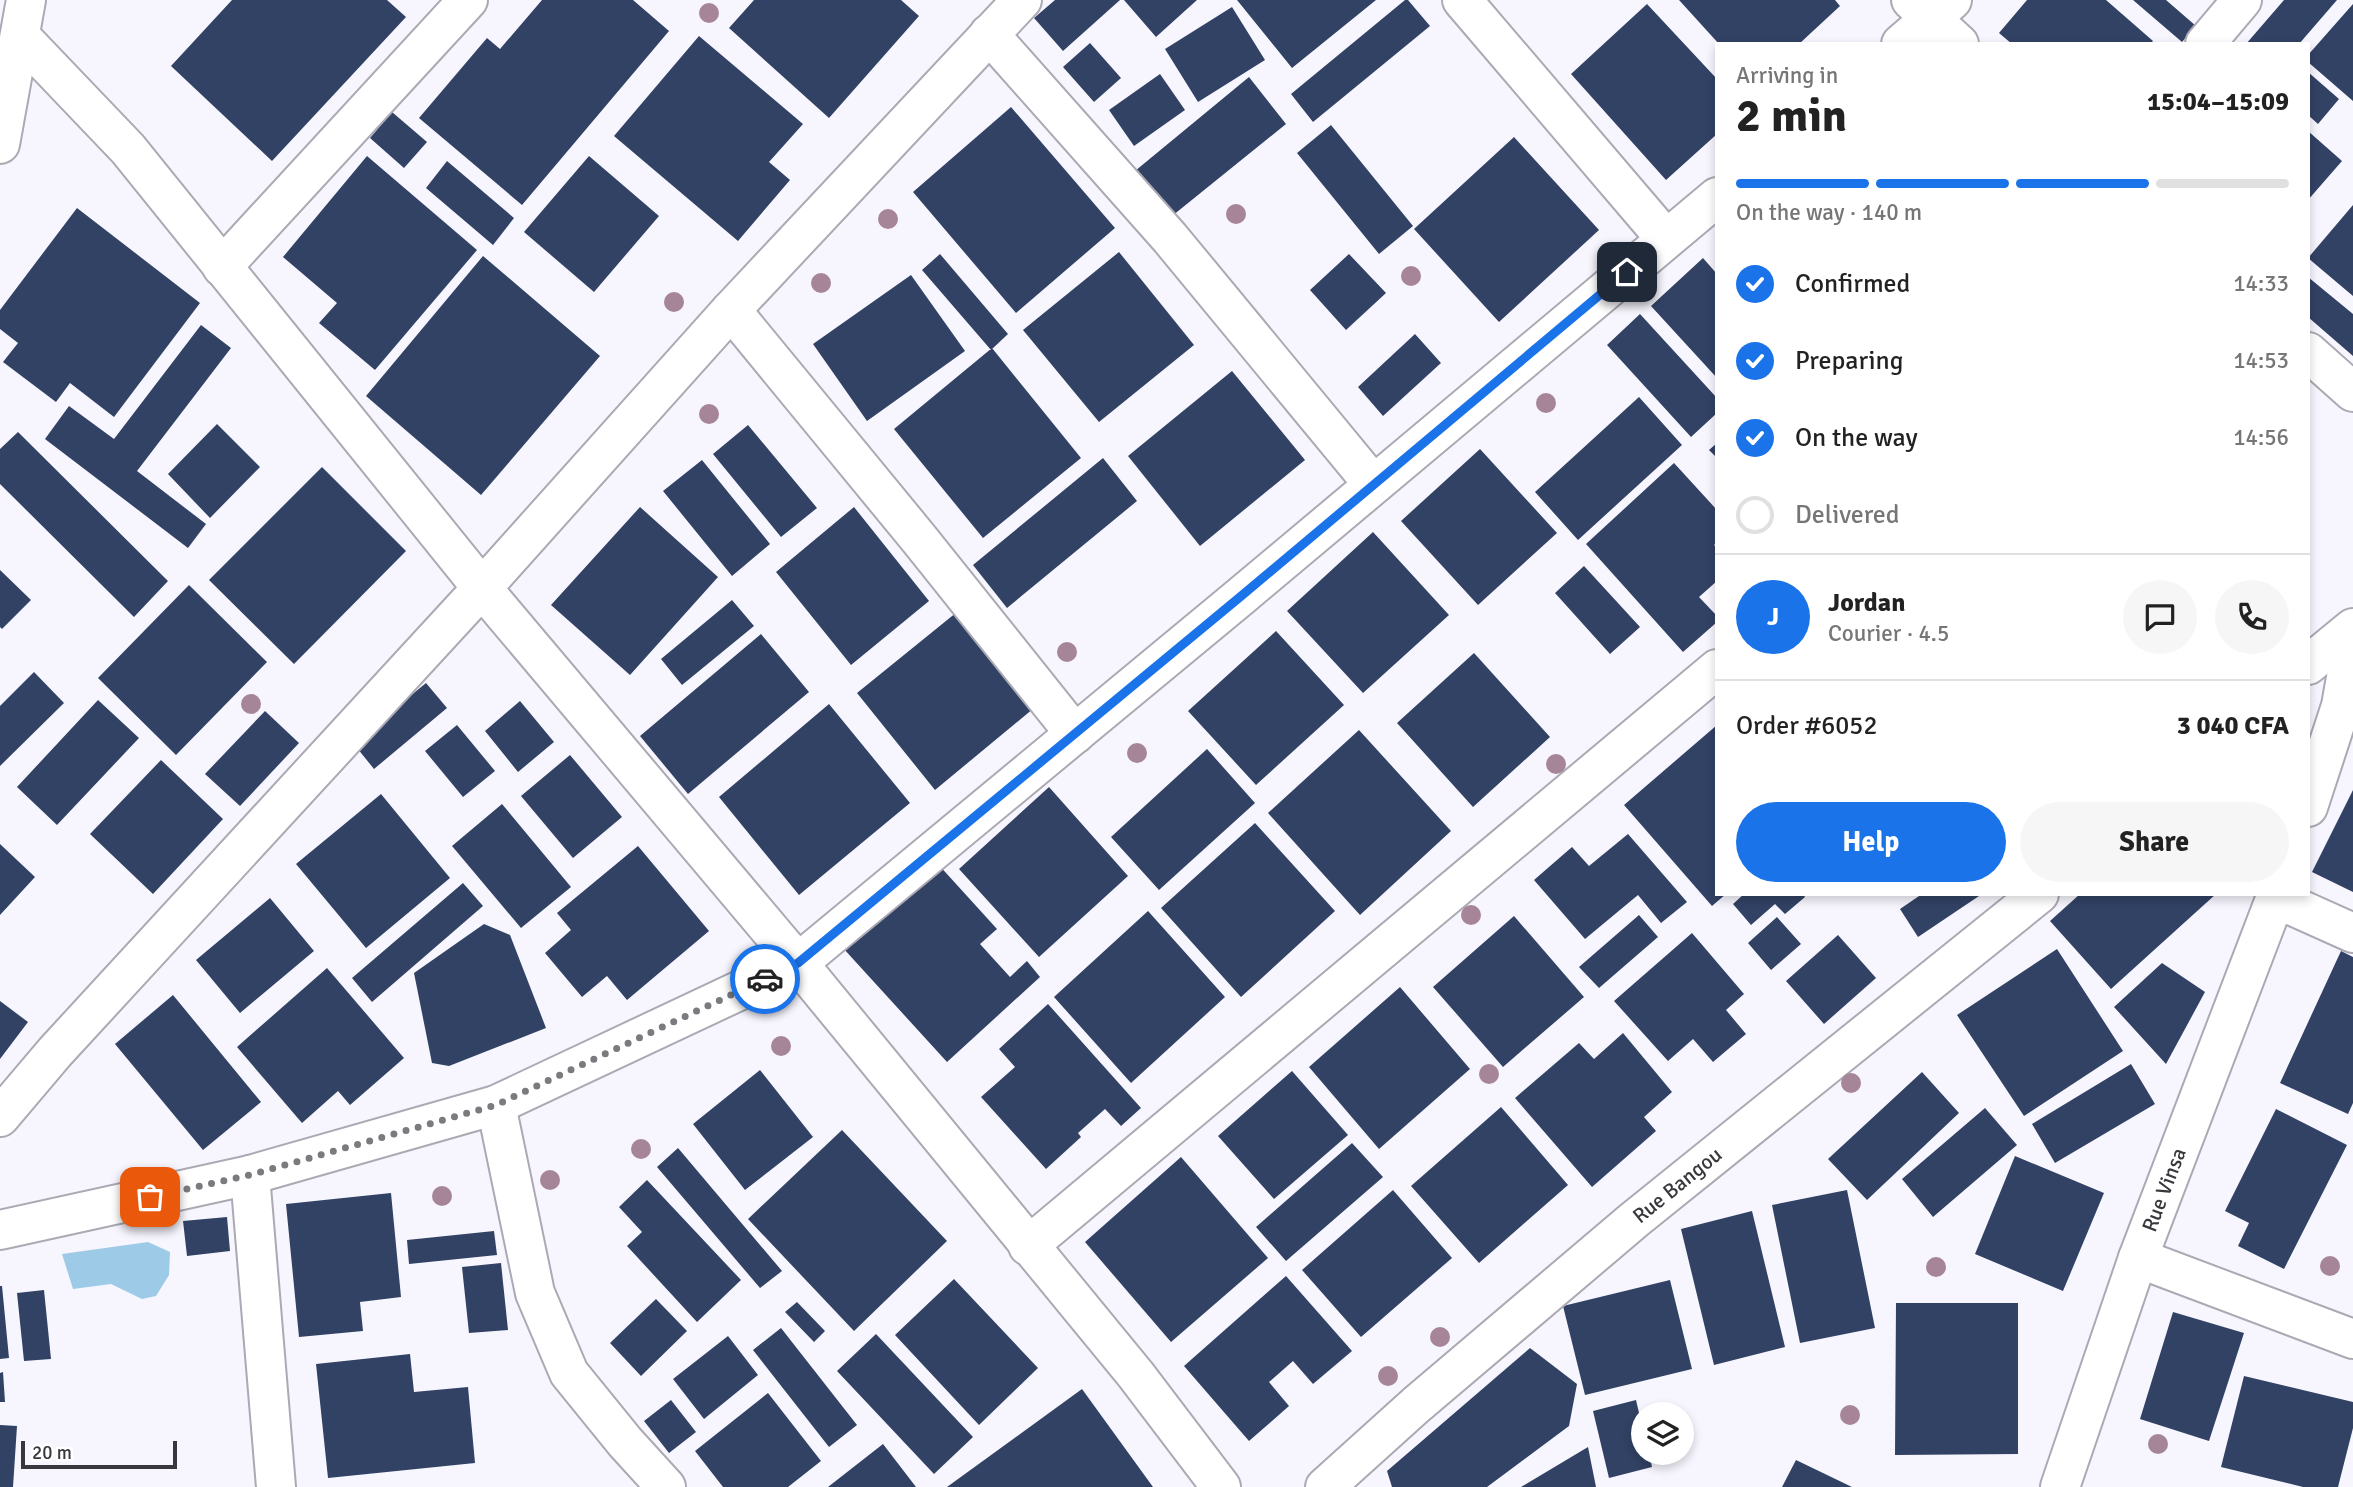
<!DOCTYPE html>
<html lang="en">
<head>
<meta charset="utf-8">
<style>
  :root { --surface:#fff; --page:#f6f6f6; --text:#222; --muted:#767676; --line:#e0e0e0; --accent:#1a73e8 }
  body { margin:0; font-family:Signika,sans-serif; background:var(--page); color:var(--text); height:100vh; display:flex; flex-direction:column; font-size:26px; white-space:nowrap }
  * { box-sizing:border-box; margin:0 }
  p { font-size:23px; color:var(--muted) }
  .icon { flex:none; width:38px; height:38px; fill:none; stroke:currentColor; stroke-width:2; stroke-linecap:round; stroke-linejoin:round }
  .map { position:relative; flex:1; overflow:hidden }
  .drawer { position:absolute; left:1715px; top:42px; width:595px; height:854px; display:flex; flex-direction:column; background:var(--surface); border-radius:0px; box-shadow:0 4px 10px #0003 }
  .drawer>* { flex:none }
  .tools { position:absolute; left:1631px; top:1402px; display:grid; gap:14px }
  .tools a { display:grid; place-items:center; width:63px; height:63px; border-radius:50%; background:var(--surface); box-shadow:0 4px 10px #0003; font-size:35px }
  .scale { position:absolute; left:21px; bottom:18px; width:156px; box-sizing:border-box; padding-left:7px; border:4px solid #38373b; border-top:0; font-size:19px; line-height:24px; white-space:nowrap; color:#38373b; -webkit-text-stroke:5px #fff; paint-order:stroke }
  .pin { position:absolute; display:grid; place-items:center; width:60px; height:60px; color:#fff; margin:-30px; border-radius:14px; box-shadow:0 4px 10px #0006 }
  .courier { position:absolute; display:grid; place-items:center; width:70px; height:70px; margin:-35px; border:5px solid #1a73e8; border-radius:50%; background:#fff; color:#222; box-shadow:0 2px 9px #0007 }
  .head em { font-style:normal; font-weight:700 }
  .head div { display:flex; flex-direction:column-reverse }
  .head { display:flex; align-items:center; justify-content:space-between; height:119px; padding:0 21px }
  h1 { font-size:46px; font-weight:700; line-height:52px }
  .bar { display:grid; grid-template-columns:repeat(4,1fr); gap:10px 7px; align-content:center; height:84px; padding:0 21px }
  .bar i { height:9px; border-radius:5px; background:var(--line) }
  .bar .active { background:var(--accent) }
  .bar p { grid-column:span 4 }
  .line { display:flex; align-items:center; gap:18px; padding:0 21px; border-top:2px solid var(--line) }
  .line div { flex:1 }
  .round { display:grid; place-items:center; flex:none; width:74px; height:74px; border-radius:37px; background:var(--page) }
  ol { padding:0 21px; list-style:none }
  li { display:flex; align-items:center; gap:21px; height:77px }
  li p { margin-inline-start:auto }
  li .icon { padding:7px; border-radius:50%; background:var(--accent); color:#fff; stroke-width:4 }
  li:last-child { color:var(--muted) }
  li i { width:38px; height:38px; border:4px solid var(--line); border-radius:50% }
  .primary-button { display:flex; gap:14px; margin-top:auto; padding:14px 21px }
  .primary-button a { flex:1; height:80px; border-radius:42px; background:var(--accent); color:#fff; font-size:28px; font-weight:700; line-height:80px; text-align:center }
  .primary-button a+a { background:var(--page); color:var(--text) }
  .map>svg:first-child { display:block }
  .water { fill:#9dcae6 }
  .building { fill:#324264 }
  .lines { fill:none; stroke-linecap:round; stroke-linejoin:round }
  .minor-casing { stroke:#aba9b3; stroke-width:42 }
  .minor { stroke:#fff; stroke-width:38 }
  .tree { fill:#a68599 }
  .done { stroke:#7b7a7f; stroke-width:7; stroke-dasharray:0 12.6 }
  .route { stroke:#1a73e8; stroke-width:9 }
  .labels { text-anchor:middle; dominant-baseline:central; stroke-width:7; stroke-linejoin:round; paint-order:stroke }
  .street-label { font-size:21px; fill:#38373b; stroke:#fff }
</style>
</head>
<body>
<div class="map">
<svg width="2353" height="1487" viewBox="0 0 2353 1487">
  <rect width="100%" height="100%" fill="#f7f6fe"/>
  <path class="water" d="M148,1242L170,1252L169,1275L156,1296L142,1299L111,1284L73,1289L62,1254Z"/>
  <path class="building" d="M232,0H387L406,17L272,161L171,66Z
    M542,0H633L669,31L522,205L419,118L487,38L500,49Z
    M754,0H901L919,16L829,118L729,28Z
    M1055,0H1120L1063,51L1034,18Z
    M1124,0H1197L1156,37Z
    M1237,0H1376L1292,68Z
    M1405,0H1408L1430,26L1313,122L1291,94Z
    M1679,0H1835L1840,6L1799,44H1719Z
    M2027,0H2106L2153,41L2150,44H2012L1999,33Z
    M2133,0H2166L2196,26L2182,42Z
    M2284,0H2337L2299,44H2246Z
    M1647,4L1717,79V134L1666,180L1571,74Z
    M2353,4V101L2308,62V55Z
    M1232,7L1265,60L1198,102L1165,49Z
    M699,36L803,124L769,162L790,180L738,241L614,136Z
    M1090,43L1121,78L1094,102L1063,67Z
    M2308,72L2339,99L2318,124L2308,115Z
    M1160,74L1185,110L1134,146L1109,110Z
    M1249,77L1286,124L1172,216L1135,171Z
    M1011,107L1115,228L1016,313L913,192Z
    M392,112L427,142L404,168L370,138Z
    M1331,125L1413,226L1379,254L1297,153Z
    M2308,131L2342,161L2308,200Z
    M1514,137L1599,230L1499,322L1414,229Z
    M367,156L477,250L375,370L319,323L337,303L283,257Z
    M589,156L659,216L594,292L524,232Z
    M447,161L514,218L493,245L426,188Z
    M2353,205V296L2308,258Z
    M77,208L200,303L114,417L70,383L56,402L3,362L18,343L0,329V310Z
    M1119,252L1194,345L1099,422L1023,330Z
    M940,254L1008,334L991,350L922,270Z
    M1349,254L1386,293L1346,330L1310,290Z
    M483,256L600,356L481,495L366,396Z
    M1703,258L1717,274V378L1651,306Z
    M911,275L965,351L867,421L813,344Z
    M2308,277L2353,314V356L2308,317Z
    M1640,314L1717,398V413L1691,437L1607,345Z
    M201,325L231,348L137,471L206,524L188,548L45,439L69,406L114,439Z
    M1415,334L1441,363L1383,416L1358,387Z
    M992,348L1081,458L983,538L894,429Z
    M1232,371L1305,460L1200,546L1128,456Z
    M1639,397L1682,445L1578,540L1535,492Z
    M217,424L260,467L210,518L168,474Z
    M748,425L817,508L781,537L713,454Z
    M18,432L168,581L134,617L0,484V449Z
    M1717,443V458L1709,450Z
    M1480,449L1557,533L1478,605L1401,521Z
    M1103,458L1137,501L1007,608L973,565Z
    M702,460L770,544L732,576L663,491Z
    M1674,463L1717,510V543L1714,545L1717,548V581L1699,597L1717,616V622L1683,652L1586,544Z
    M322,467L406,551L294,664L209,580Z
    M640,507L718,577L630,675L551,605Z
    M854,507L929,601L851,665L776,572Z
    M1373,532L1449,615L1363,693L1287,611Z
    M1584,566L1640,627L1610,654L1555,593Z
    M0,570L31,600L2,629L0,627Z
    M189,585L267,662L176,755L98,678Z
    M732,600L754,626L682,685L661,659Z
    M957,612L1034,708L935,790L857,693Z
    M1276,631L1344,705L1256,785L1188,711Z
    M761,634L809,692L688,794L640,736Z
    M1474,653L1550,737L1473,807L1397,723Z
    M34,672L64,703L0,766V706Z
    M426,683L447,708L374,769L353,743Z
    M98,700L139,738L57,825L17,787Z
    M520,701L554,742L518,772L485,731Z
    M829,704L910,803L799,895L719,797Z
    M265,711L299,743L240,806L205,774Z
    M457,725L495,771L463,797L425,751Z
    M1717,725V894H1726L1712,906L1624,805Z
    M1359,730L1451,831L1360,915L1268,813Z
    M1207,749L1255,803L1159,890L1111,837Z
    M570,755L622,817L573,858L521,796Z
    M161,760L223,819L153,894L90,834Z
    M1049,787L1128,876L1039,957L959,869Z
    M2353,790V892L2312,872Z
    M381,794L450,878L366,948L296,864Z
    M502,804L571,887L521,928L452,846Z
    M1255,823L1335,911L1241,997L1161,908Z
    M1628,834L1687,902L1661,923L1638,895L1585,939L1534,880L1572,847L1589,866Z
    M0,844L35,877L0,915Z
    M638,846L709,931L627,1000L607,976L582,997L545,953L571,930L557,913Z
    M937,863L997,929L980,944L1010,977L1027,961L1040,977L947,1062L843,948Z
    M463,883L483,906L372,1002L352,978Z
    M1744,894H1803L1805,897L1785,914L1775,904L1751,925L1733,904Z
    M1922,894H1982L1918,937L1900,909Z
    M2080,894H2216L2111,989L2050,921Z
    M270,898L314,951L240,1013L196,960Z
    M1148,911L1225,997L1131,1083L1054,997Z
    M1639,915L1658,937L1599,988L1579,967Z
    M1514,916L1584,997L1503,1067L1433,987Z
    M1777,917L1801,944L1771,970L1748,943Z
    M484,924L510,935L546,1028L449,1066L432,1063L414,973Z
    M1692,933L1744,994L1726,1010L1746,1034L1713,1062L1693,1039L1668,1061L1614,1001Z
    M1838,935L1876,978L1824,1024L1786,981Z
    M2057,949L2123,1051L2024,1116L1957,1015Z
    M2341,951L2353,957V1103L2348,1114L2280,1083Z
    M2162,963L2205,992L2166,1064L2114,1007Z
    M327,968L404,1058L350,1105L338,1091L302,1123L237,1047Z
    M1400,987L1470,1069L1379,1149L1309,1067Z
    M173,995L261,1102L203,1150L115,1044Z
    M0,1001L28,1022L0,1059Z
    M1048,1004L1141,1108L1121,1126L1105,1109L1078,1133L1081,1137L1046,1169L981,1097L1015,1067L999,1049Z
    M1623,1033L1672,1092L1644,1117L1656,1131L1592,1187L1515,1098L1579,1043L1594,1059Z
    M2131,1064L2155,1104L2055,1163L2032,1124Z
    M760,1070L813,1137L745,1190L693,1124Z
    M1292,1071L1348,1135L1274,1199L1218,1136Z
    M1922,1072L1959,1113L1867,1200L1828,1159Z
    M1501,1107L1568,1185L1479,1263L1411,1186Z
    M1985,1108L2017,1145L1933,1217L1902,1179Z
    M2276,1109L2347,1145L2284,1269L2238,1246L2249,1223L2225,1211Z
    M842,1130L947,1241L854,1331L748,1219Z
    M1352,1143L1383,1177L1286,1261L1256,1227Z
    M678,1148L782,1271L760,1288L657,1167Z
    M2015,1156L2104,1193L2063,1291L1975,1254Z
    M1181,1157L1268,1258L1171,1342L1085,1242Z
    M647,1180L741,1280L697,1322L627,1246L642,1232L619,1207Z
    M1393,1190L1452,1258L1361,1337L1302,1270Z
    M1847,1190L1875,1328L1800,1343L1772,1205Z
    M391,1193L401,1297L360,1302L363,1331L299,1337L286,1204Z
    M1752,1211L1785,1347L1714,1365L1681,1229Z
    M227,1217L230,1251L187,1256L183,1221Z
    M494,1231L497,1255L409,1264L407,1240Z
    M501,1263L508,1330L469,1333L462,1267Z
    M1286,1276L1352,1351L1313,1384L1293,1361L1269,1382L1289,1406L1249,1441L1184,1366Z
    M954,1279L1038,1368L979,1425L895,1335Z
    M1670,1280L1692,1369L1585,1395L1563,1306Z
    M0,1286H2L9,1358L0,1359Z
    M44,1290L51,1359L24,1361L17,1293Z
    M656,1299L687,1331L641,1376L610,1343Z
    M797,1302L825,1331L814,1342L785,1312Z
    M1896,1303H2018V1454L1895,1455Z
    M2173,1312L2244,1333L2209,1441L2140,1419Z
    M781,1328L857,1425L829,1447L753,1350Z
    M876,1334L973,1437L934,1474L837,1371Z
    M728,1336L758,1375L704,1419L673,1379Z
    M1530,1348L1577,1384L1569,1426L1487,1487H1392L1387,1471Z
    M410,1354L414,1392L468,1387L475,1463L328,1478L316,1364Z
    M3,1372L5,1402H0V1373Z
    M2244,1376L2353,1402V1428L2338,1487H2303L2221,1467Z
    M1082,1389L1153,1487H947Z
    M768,1393L821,1461L788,1487H723L695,1451Z
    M671,1400L696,1432L669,1453L644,1421Z
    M1636,1400L1643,1430V1452H1649L1652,1467L1609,1478L1593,1411Z
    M0,1425L17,1426L13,1487H0Z
    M883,1444L916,1487H828Z
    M1588,1447L1596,1487H1521Z
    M1796,1460L1852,1487H1782Z"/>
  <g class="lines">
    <g class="minor-casing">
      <g id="minor">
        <path d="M1462,0L1666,239"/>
        <path d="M1911,0L1959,44"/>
        <path d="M989,34L1170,238L1373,484"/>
        <path d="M20,36L128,149L482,588L798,963L1136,1375L1221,1487"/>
        <path d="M1901,44L1952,0"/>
        <path d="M2205,44L2242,0"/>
        <path d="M0,144L26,0"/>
        <path d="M222,267L468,0"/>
        <path d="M731,310L920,540L1075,734"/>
        <path d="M2308,352L2353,392"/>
        <path d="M2308,665L2353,628"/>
        <path d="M2308,807L2341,706L2353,638"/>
        <path d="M2275,898L2353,933"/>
        <path d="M496,1105L535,1293L569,1373L625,1442L666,1487"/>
        <path d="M0,1117L55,1052L482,588L731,310L1022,0"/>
        <path d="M250,1175L276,1487"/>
        <path d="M0,1230L250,1175L496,1105L798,963L1240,597L1717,197"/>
        <path d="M1028,1246L1717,669"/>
        <path d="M2138,1258L2353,1339"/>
        <path id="s1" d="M1325,1487L1416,1405L1634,1220L2039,894"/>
        <path id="s2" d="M2060,1487L2138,1258L2277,894"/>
      </g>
    </g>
    <use href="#minor" class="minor"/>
  </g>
  <g class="tree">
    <circle cx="709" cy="13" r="10"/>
    <circle cx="1236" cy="214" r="10"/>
    <circle cx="888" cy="219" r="10"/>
    <circle cx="1411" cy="276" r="10"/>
    <circle cx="821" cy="283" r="10"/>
    <circle cx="674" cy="302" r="10"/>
    <circle cx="1546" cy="403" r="10"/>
    <circle cx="709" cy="414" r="10"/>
    <circle cx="1067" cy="652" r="10"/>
    <circle cx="251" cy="704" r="10"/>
    <circle cx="1137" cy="753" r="10"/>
    <circle cx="1556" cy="764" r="10"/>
    <circle cx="1471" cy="915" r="10"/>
    <circle cx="781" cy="1046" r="10"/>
    <circle cx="1489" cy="1074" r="10"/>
    <circle cx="1851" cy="1083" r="10"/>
    <circle cx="641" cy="1149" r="10"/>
    <circle cx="550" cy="1180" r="10"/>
    <circle cx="442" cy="1196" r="10"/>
    <circle cx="2330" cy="1266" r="10"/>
    <circle cx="1936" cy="1267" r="10"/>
    <circle cx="1440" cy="1337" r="10"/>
    <circle cx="1388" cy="1376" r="10"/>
    <circle cx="1850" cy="1415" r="10"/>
    <circle cx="2158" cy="1444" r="10"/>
  </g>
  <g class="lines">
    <path class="done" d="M150,1197L250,1175L496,1105L765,979"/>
    <path class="route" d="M765,979L798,963L1240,597L1627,272"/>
  </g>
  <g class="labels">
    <g class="street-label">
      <text stroke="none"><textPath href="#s1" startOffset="464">Rue Bangou</textPath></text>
      <text stroke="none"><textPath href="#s2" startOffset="315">Rue Vinsa</textPath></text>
    </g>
  </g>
</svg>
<div class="tools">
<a><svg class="icon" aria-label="layers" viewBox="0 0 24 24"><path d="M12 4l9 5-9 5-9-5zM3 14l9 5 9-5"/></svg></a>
</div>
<div class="scale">20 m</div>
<div class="pin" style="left:150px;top:1197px;background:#ea580c"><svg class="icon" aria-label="bag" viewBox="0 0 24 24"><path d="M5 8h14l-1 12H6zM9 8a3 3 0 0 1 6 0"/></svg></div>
<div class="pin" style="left:1627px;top:272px;background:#1f2937"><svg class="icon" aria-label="home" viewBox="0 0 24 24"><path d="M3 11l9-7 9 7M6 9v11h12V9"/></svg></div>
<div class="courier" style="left:765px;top:979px"><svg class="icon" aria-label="car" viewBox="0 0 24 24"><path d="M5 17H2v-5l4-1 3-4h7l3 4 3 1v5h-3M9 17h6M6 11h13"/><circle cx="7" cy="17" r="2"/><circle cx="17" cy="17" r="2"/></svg></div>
<section class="drawer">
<div class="head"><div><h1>2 min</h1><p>Arriving in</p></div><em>15:04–15:09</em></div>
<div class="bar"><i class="active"></i><i class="active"></i><i class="active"></i><i></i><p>On the way · 140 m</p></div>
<ol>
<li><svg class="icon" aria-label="check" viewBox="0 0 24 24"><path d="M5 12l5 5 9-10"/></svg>Confirmed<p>14:33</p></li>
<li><svg class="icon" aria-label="check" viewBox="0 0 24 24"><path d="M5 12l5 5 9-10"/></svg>Preparing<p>14:53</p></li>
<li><svg class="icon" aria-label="check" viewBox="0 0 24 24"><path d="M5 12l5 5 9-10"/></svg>On the way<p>14:56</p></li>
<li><i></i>Delivered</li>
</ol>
<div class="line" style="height:126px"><b class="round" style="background:var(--accent);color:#fff">J</b><div><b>Jordan</b><p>Courier · 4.5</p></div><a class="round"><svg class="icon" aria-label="chat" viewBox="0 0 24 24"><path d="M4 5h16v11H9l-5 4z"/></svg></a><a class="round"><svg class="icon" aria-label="phone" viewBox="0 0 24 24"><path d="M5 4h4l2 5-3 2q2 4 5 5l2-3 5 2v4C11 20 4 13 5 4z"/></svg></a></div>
<div class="line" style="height:91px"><div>Order #6052</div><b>3 040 CFA</b></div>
<div class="primary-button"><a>Help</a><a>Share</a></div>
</section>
</div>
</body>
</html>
